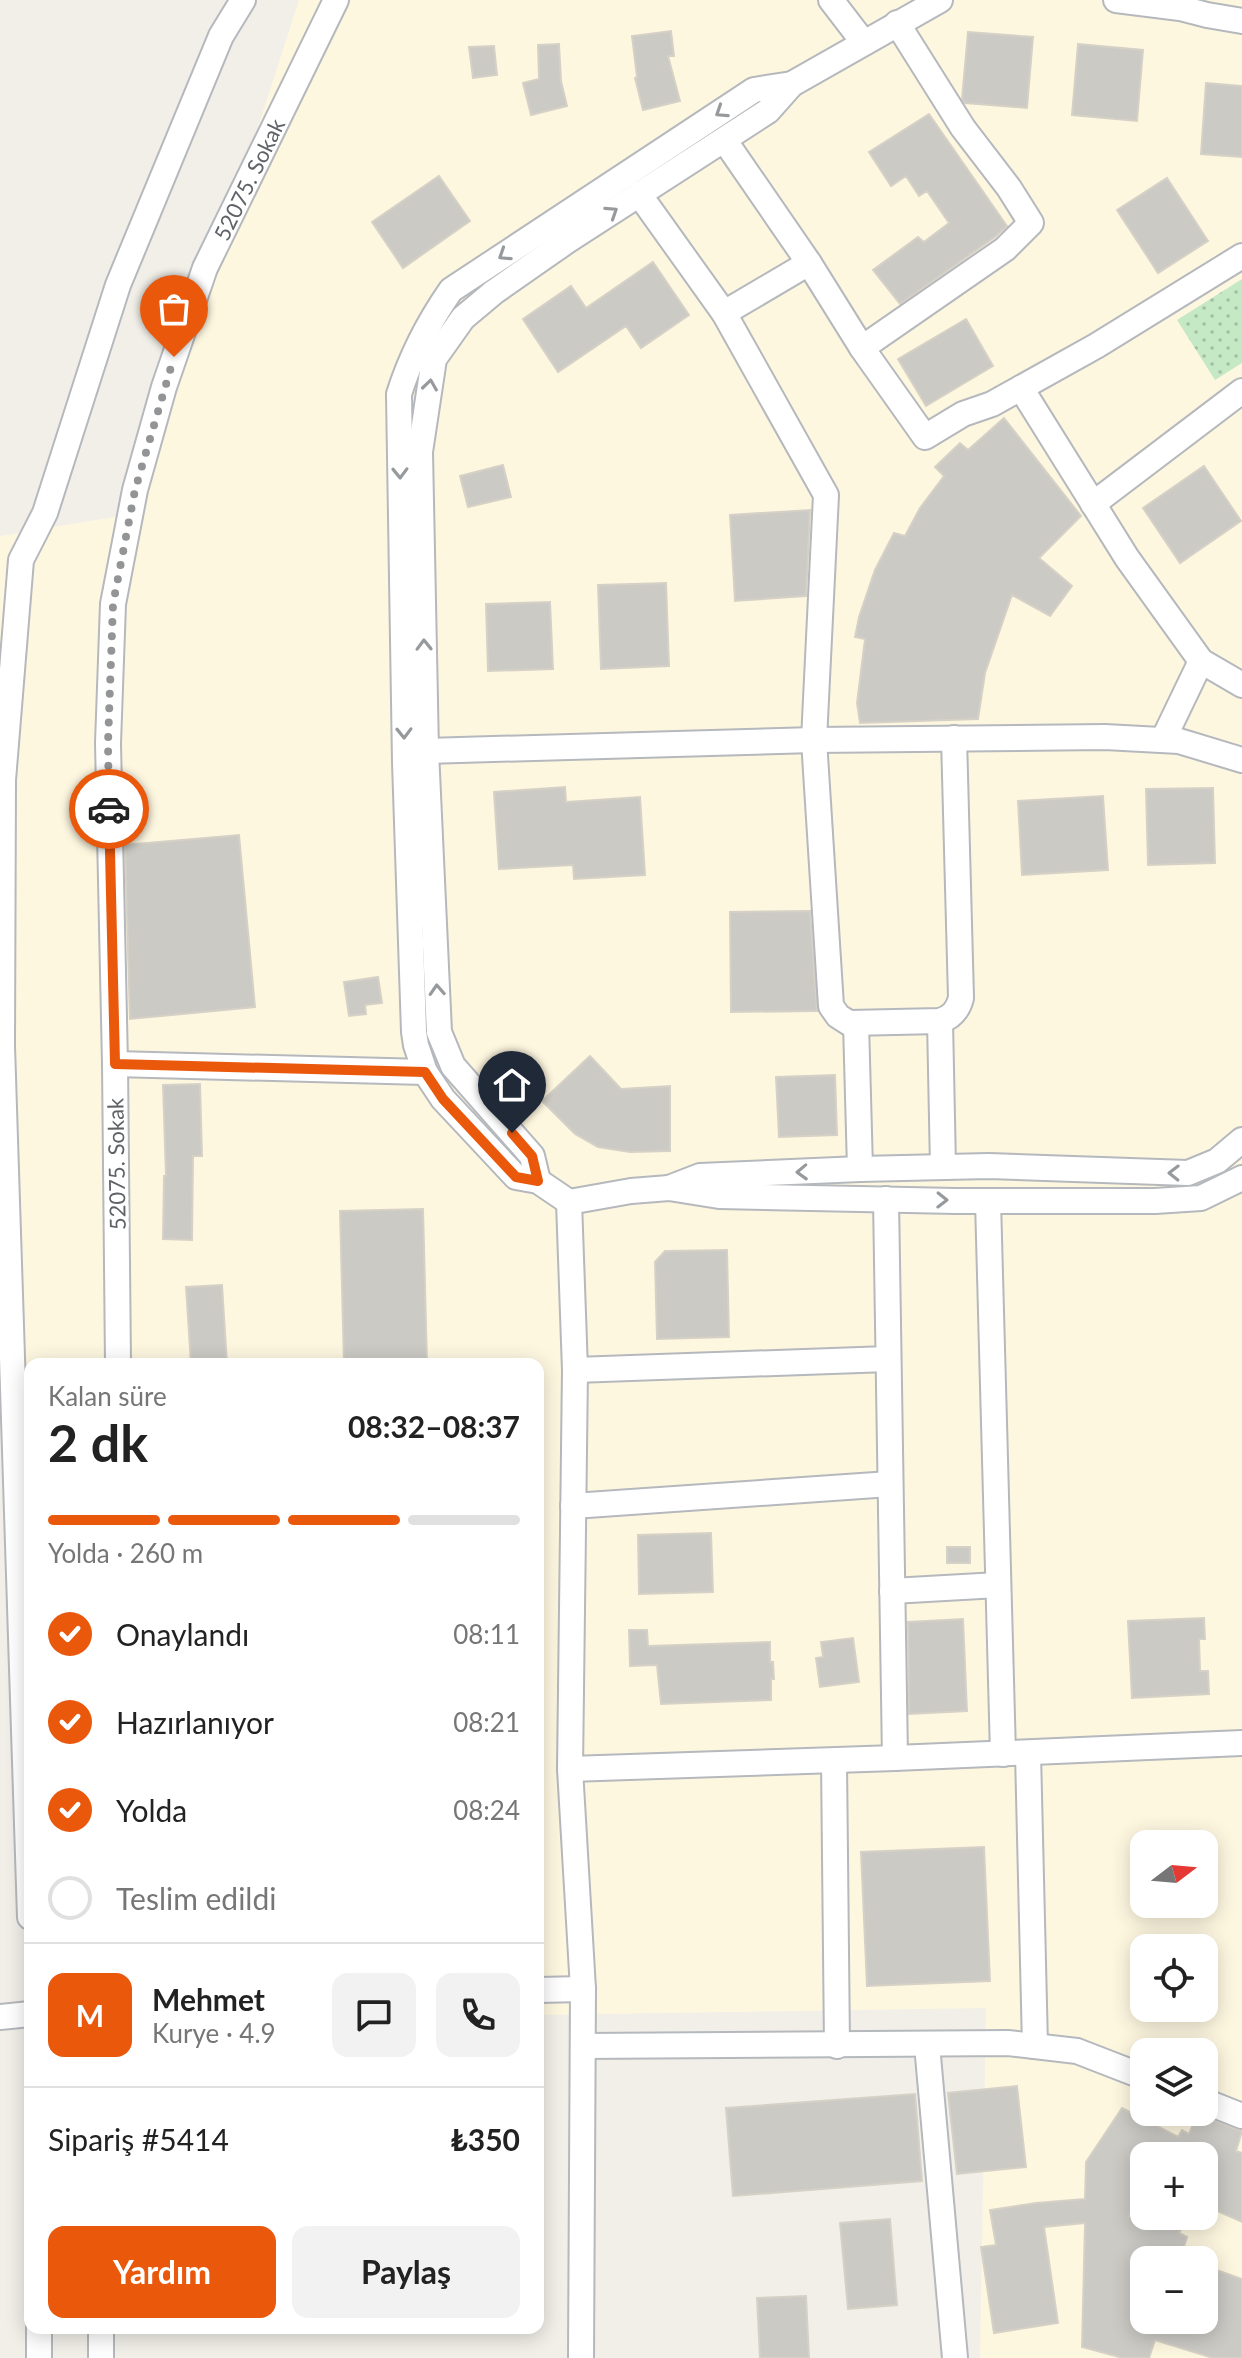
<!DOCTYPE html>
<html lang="tr">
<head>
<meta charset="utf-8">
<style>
  :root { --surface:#fff; --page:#f2f2f2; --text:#222; --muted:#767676; --line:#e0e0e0; --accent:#ea580c }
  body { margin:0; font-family:Lato,sans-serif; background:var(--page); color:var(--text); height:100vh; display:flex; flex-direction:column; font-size:30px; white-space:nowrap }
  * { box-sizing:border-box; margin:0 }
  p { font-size:26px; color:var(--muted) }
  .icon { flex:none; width:44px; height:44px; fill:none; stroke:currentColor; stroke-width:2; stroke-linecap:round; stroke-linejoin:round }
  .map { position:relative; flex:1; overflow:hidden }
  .side { position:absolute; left:24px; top:1358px; width:520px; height:976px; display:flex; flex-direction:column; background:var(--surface); border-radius:16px; box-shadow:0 4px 20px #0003 }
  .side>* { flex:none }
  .needle { width:52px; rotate:74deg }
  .fabs { position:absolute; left:1130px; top:1830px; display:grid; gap:16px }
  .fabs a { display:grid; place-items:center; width:88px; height:88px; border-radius:16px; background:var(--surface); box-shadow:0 4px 20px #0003; font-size:40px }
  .pin { position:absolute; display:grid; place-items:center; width:68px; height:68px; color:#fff; margin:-82px -34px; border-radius:50% 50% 50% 0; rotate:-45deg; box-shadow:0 0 8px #0007 }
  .pin .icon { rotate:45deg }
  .courier { position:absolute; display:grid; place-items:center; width:80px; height:80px; margin:-40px; border:6px solid #ea580c; border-radius:50%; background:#fff; color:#222; box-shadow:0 2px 10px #0007 }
  .headline em { font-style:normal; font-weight:700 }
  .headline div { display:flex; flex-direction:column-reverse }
  .headline { display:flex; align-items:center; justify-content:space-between; height:136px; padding:0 24px }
  h1 { font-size:52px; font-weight:700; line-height:60px }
  .bar { display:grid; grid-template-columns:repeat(4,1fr); gap:12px 8px; align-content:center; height:96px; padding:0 24px }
  .bar i { height:10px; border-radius:6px; background:var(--line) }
  .bar .active { background:var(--accent) }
  .bar p { grid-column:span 4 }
  .line { display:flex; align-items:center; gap:20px; padding:0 24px; border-top:2px solid var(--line) }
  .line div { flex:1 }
  .round { display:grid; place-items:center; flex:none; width:84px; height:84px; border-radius:16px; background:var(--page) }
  ol { padding:0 24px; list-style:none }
  li { display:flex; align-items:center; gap:24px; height:88px }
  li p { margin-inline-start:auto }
  li .icon { padding:8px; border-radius:50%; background:var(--accent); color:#fff; stroke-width:4 }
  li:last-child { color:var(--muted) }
  li i { width:44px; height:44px; border:4px solid var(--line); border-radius:50% }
  .button { display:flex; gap:16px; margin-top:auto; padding:16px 24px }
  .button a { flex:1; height:92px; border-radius:16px; background:var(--accent); color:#fff; font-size:32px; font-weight:700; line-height:92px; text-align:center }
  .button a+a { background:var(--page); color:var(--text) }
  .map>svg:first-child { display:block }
  .commercial { fill:#fef7e0; fill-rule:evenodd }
  .grass { fill:url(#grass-dots) }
  .building { fill:#cccac5; stroke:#d6d1c6; stroke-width:2 }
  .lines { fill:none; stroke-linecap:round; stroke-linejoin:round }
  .minor-casing { stroke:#b5b8bc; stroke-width:28 }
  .minor { stroke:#fff; stroke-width:24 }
  .oneway { stroke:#979a9d }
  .done { stroke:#929495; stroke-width:8; stroke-dasharray:0 14.4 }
  .route { stroke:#ea580c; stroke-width:10 }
  .labels { text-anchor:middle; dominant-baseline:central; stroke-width:6; stroke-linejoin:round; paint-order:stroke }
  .street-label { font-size:22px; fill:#5f6368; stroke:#fff }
</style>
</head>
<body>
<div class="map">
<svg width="1242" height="2358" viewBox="0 0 1242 2358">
  <defs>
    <pattern id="grass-dots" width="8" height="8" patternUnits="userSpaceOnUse" patternTransform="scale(2)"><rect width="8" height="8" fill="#c5e8c5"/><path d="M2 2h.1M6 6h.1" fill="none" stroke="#a3c0a4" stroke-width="1.8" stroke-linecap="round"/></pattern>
  </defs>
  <rect width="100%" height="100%" fill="#f1efe8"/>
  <path class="commercial" d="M299,0H1242V2358H980L986,2008L538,2015V1364H30V1787L0,1215V536L138,513L187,348ZM1144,1844H1204V1904H1144ZM1144,1948H1204V2008H1144ZM1144,2052H1204V2112H1144ZM1144,2156H1204V2216H1144ZM1144,2260H1204V2320H1144Z"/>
  <path class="grass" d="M1242,279V363L1215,380L1177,320Z"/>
  <path class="building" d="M671,31L674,56H668L680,101L643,110L635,78L637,77L632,36Z
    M968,32L1033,37L1027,108L965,103L962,99Z
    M559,44L561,81L567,106L531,115L523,83L539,79L538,45Z
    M1078,44L1143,50L1137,121L1072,115Z
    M494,46L497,75L473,78L469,47Z
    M1206,83L1242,86V157L1201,154Z
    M929,114L1007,226L995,237L900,304L873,270L918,237L924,242L949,223L927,191L919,196L906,176L891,186L869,152Z
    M439,176L470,221L403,268L372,222Z
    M1167,178L1208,241L1158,273L1117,210Z
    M653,262L689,315L641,348L626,326L558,372L523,319L571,286L586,308Z
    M966,319L993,366L926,406L898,359Z
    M1004,418L1081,516L1039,558L1072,586L1050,616L1012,595L985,673L978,719L860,723L857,703L865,639L855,637L859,617L875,570L894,533L905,536L920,508L944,476L935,467L960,443L968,450Z
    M503,465L511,497L468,507L460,476Z
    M1204,466L1241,521L1180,563L1143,508Z
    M810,510L806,596L735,601L730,515Z
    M666,583L669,666L601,669L598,585Z
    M550,602L553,669L488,671L486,604Z
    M565,787L566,802L640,797L645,875L574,879L573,865L499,869L494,792Z
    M1213,788L1215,863L1148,865L1146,789Z
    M1103,796L1108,870L1022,875L1018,801Z
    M239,835L255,1007L130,1019L125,845Z
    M810,911L817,1011L731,1012L730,912Z
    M378,977L382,1003L365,1005L366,1014L349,1016L344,982Z
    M590,1056L621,1089L670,1086V1151L630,1152L598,1147L575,1134L542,1101Z
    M835,1075L837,1135L779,1137L776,1077Z
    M200,1084L202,1156H193L192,1240L163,1239L164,1176H166L163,1085Z
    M423,1209L427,1364H344L340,1211Z
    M727,1250L729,1337L657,1339L655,1262L665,1251Z
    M222,1285L227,1364H191L186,1287Z
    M711,1533L713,1592L639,1594L638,1535Z
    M947,1547H970V1563H947Z
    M1204,1618L1205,1639H1199L1200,1671H1208L1209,1694L1132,1698L1128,1621Z
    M963,1619L967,1711L909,1714L908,1622Z
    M629,1630H647L648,1646L770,1642V1662H773L774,1679H771V1700L661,1704L657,1665L630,1666Z
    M853,1638L859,1682L820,1687L816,1658L823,1657L821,1642Z
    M984,1847L990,1981L867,1986L861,1852Z
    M1017,2086L1026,2167L957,2174L948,2093Z
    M915,2094L922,2181L733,2196L726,2108Z
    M1122,2108L1178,2137L1182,2130L1189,2134L1197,2114L1242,2131L1236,2151L1242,2153V2222L1204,2205V2156H1144V2183L1129,2216H1188L1179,2233L1187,2237L1180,2260H1144V2320H1204V2284L1211,2268L1242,2279V2358H1213L1155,2340L1149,2358H1123L1082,2347L1085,2223L1044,2227L1058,2323L994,2333L981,2247L996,2245L990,2210L1036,2203L1085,2199L1086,2162Z
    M890,2219L897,2305L848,2309L840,2223Z
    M806,2296L809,2358H760L757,2298Z"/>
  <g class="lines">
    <g class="minor-casing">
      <g id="minor">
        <path d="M831,0L864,43"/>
        <path d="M1116,0L1180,8L1207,15L1242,21"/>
        <path d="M792,84L754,90L451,290C428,323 411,356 399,394L405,762L414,1032L416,1045L425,1072L443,1099L516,1177L538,1181L569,1202L631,1191L669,1188L719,1196L956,1201H1155L1201,1198L1242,1178"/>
        <path d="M725,141L809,263L862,348L925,437L963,414L992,404L1096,346L1242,256"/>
        <path d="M639,194L724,313L826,495L814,740L831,1006L838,1016L849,1023L940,1021C952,1017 958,1010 961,998L954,738"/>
        <path d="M724,313L809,263"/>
        <path d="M862,348L1005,249L1031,223L1009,188L963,128L897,23"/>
        <path d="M1021,388L1127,558L1201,661L1242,685"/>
        <path d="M1093,504L1242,391"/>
        <path d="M1163,740L1201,661"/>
        <path d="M426,751L814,740L1105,737L1179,741L1242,760"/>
        <path d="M940,1021L943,1167"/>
        <path d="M856,1023L860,1169"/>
        <path d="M115,1064L425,1072"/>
        <path d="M538,1181L532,1156L453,1066L439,1032L426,751L420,452L434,359L463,318L494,292L567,241L768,111L792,84L940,0"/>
        <path d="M669,1188L700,1176L860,1169L989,1166L1188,1173L1217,1161L1242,1140"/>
        <path d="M886,1199L895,1758"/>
        <path d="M988,1201L1003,1754"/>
        <path d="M569,1202L575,1370L570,1769L583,1989L581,2358"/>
        <path id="s1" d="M118,1364L115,1064L108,743L113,604L135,490L164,387L205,268L336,0"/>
        <path d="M575,1370L888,1359"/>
        <path d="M573,1506L890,1484"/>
        <path d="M892,1591L998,1585"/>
        <path d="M1028,1753L1035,2046"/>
        <path d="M834,1761L837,2046"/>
        <path d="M570,1769L895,1758L1242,1743"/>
        <path d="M30,1917L2,1046L3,780L21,560L45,513L118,285L221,36L243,0"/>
        <path d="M538,1990L583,1989"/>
        <path d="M0,2017L30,2014"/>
        <path d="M927,2045L955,2358"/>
        <path d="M583,2046L1008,2043L1077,2051L1144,2077"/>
        <path d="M1204,2101L1242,2116"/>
        <path d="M39,2328V2358"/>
        <path d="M101,2328V2358"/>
      </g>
    </g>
    <use href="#minor" class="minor"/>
  </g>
  <defs><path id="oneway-chevron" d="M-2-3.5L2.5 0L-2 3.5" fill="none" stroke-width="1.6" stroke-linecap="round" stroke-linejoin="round" transform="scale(2)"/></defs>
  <g class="oneway">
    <use href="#oneway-chevron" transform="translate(721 112) rotate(147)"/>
    <use href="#oneway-chevron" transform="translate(612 212) rotate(-33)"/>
    <use href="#oneway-chevron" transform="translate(504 255) rotate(147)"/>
    <use href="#oneway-chevron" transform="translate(430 385) rotate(-82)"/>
    <use href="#oneway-chevron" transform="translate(400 473) rotate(89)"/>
    <use href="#oneway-chevron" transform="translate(424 645) rotate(-91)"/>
    <use href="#oneway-chevron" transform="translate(404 733) rotate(89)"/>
    <use href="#oneway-chevron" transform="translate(437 990) rotate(-93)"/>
    <use href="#oneway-chevron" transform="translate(802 1172) rotate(178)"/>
    <use href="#oneway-chevron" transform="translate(1174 1173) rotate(-179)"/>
    <use href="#oneway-chevron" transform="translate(942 1200) rotate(1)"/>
  </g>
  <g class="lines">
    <path class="done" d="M109,809L108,743L113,604L135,490L174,357"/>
    <path class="route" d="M109,809L115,1064L425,1072L443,1099L516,1177L538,1181L532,1156L512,1133"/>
  </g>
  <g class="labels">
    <g class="street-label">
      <text stroke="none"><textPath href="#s1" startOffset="1208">52075. Sokak</textPath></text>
      <text transform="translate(116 1164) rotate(-91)">52075. Sokak</text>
    </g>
  </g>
</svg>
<div class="fabs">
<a><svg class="needle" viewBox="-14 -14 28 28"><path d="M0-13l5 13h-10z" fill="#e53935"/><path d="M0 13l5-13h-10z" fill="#767676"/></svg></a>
<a><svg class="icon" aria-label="locate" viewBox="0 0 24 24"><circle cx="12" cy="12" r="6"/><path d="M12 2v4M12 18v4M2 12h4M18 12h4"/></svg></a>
<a><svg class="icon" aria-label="layers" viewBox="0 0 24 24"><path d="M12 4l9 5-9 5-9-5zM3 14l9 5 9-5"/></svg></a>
<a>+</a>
<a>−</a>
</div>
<div class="pin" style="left:174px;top:357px;background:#ea580c"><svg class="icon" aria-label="bag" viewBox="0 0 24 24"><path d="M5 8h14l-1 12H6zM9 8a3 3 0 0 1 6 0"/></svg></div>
<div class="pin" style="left:512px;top:1133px;background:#1f2937"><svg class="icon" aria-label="home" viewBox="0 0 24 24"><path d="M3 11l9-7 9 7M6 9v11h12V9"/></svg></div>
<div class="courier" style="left:109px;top:809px"><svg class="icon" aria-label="car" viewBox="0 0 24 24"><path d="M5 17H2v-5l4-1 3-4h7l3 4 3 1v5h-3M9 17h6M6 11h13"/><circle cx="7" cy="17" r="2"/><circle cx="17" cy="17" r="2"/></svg></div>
<section class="side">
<div class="headline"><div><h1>2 dk</h1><p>Kalan süre</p></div><em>08:32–08:37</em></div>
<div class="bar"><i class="active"></i><i class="active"></i><i class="active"></i><i></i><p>Yolda · 260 m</p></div>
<ol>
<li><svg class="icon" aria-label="check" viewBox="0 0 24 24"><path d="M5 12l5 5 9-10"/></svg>Onaylandı<p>08:11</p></li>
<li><svg class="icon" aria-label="check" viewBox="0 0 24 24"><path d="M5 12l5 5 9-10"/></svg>Hazırlanıyor<p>08:21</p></li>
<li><svg class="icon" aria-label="check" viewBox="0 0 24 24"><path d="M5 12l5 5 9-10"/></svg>Yolda<p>08:24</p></li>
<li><i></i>Teslim edildi</li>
</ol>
<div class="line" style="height:144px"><b class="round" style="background:var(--accent);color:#fff">M</b><div><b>Mehmet</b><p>Kurye · 4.9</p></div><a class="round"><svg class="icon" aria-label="chat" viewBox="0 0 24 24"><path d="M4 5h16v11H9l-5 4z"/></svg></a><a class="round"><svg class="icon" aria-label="phone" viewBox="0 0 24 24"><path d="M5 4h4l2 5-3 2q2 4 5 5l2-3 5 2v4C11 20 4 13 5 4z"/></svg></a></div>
<div class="line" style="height:104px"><div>Sipariş #5414</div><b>₺350</b></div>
<div class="button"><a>Yardım</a><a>Paylaş</a></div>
</section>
</div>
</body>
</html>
